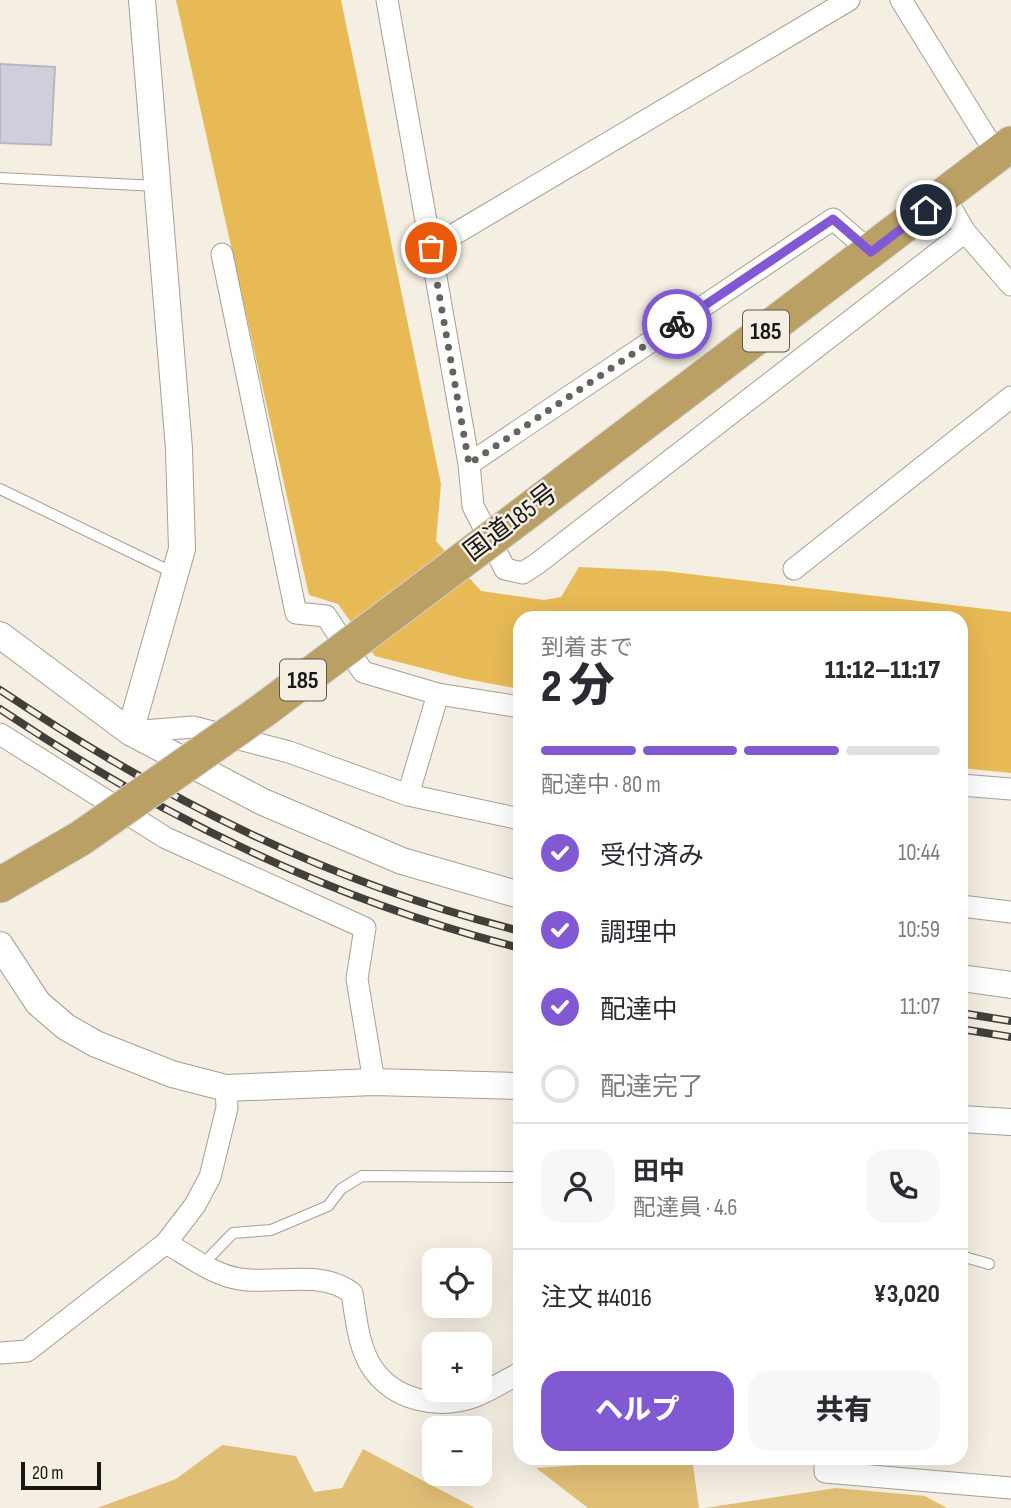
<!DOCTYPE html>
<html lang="ja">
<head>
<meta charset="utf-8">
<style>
  :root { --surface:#fff; --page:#f7f7f7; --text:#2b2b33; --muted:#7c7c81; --line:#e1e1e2; --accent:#815ad3 }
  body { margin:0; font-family:"Sofia Sans Condensed","Noto Sans JP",sans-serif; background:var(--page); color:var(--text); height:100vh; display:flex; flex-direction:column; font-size:26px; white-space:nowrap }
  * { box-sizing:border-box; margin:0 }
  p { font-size:23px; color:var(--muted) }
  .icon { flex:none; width:38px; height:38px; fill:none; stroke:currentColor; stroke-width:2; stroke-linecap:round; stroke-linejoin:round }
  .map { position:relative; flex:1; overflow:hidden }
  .details { position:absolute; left:513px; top:611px; width:455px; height:854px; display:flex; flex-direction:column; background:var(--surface); border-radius:21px; box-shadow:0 7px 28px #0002 }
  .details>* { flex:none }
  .tools { position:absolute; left:422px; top:1248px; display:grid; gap:14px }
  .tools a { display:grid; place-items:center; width:70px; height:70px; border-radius:14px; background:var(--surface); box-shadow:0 7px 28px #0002; font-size:35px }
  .scale { position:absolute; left:21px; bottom:18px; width:80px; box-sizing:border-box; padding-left:7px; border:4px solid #191713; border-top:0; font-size:19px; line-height:24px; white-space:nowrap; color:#191713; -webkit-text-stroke:5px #f5efe3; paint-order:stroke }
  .pin { position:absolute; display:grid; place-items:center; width:60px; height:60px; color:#fff; margin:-30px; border:4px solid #fff; border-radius:50%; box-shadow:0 2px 7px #0007 }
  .courier { position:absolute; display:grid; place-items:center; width:70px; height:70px; margin:-35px; border:5px solid #815ad3; border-radius:50%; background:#fff; color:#222; box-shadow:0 2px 9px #0007 }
  .headline em { font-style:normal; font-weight:800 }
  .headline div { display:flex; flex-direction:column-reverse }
  .headline { display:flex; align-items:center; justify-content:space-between; height:119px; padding:0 28px }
  h1 { font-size:46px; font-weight:800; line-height:52px }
  .bar { display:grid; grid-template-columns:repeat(4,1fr); gap:10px 7px; align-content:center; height:84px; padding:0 28px }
  .bar i { height:9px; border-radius:5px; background:var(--line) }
  .bar .current { background:var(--accent) }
  .bar p { grid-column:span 4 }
  .line { display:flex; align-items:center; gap:18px; padding:0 28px; border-top:2px solid var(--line) }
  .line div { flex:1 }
  .round { display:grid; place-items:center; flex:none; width:74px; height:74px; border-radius:21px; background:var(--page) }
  ol { padding:0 28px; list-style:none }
  li { display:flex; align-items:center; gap:21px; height:77px }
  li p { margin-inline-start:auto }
  li .icon { padding:7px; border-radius:50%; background:var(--accent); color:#fff; stroke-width:4 }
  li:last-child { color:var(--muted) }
  li i { width:38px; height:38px; border:4px solid var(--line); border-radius:50% }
  .cta { display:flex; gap:14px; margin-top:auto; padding:14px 28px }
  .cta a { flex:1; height:80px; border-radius:21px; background:var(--accent); color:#fff; font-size:28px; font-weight:800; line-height:80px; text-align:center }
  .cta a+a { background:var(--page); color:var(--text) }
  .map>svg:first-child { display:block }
  .green { fill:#e0be75 }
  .water { fill:#e7ba55 }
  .building { fill:#d0ceda; stroke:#b8b6c2; stroke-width:2 }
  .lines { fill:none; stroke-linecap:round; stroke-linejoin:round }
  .service-casing { stroke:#a59f94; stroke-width:12 }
  .minor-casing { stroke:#a59f94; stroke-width:23 }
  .tertiary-casing { stroke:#a59f94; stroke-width:28 }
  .trunk-casing { stroke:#d1d1d0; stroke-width:37 }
  .service { stroke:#fff; stroke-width:10 }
  .minor { stroke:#fff; stroke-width:21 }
  .tertiary { stroke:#fff; stroke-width:26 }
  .trunk { stroke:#bba066; stroke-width:35 }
  .rail-casing { stroke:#413f39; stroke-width:8 }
  .rail { stroke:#f5efe3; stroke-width:5; stroke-dasharray:16; stroke-linecap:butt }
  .trunk-bridge-casing { stroke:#d1d1d0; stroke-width:37; stroke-linecap:butt }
  .trunk-bridge { stroke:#bba066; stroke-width:35 }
  .done { stroke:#66635c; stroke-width:7; stroke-dasharray:0 12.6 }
  .route { stroke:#815ad3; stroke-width:9 }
  .labels { text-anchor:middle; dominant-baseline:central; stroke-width:5; stroke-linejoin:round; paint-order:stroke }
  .shield { fill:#f5efe3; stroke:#5b5851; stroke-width:2 }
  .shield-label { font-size:24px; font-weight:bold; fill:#191713 }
  .street-label { font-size:26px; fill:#191713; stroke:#f5efe3 }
</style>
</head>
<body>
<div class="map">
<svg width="1011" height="1508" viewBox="0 0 1011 1508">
  <rect width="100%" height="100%" fill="#f5efe3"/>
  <path class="green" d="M222,1445L296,1456L314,1492L342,1488L363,1449L475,1508H97L176,1479Z
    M692,1458L699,1508H588L536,1468Z
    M836,1488L925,1496L947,1508H705Z"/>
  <path class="water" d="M176,0H341L441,484L436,541L481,591L544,600L561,597L579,567L664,571L1011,612V773L961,768V618H520V689L461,678L375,656L338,604L309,595Z"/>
  <path class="building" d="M0,64L55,67L51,145L0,143Z"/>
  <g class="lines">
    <g class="service-casing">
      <path id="service" d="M0,178L157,186
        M0,489L174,573
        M961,1256L989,1264
        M203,1264L233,1233L271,1230L328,1206L341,1189L362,1176L520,1177"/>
    </g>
    <g class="minor-casing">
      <path id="minor" d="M387,0L469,464L473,506L505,569L523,573L538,563L965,232
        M901,0L997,155
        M944,196L965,232L1011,285
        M431,248L849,0
        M222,254L296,613L326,616L363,672L438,694L520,707
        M469,464L833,219L871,252
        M794,569L1011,397
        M130,732L193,727L289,752L408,795L520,819
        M0,734L166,838L365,928L357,979L374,1082
        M961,785L1011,789
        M408,795L438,694
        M961,906L1011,912
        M166,1243C189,1256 213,1275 240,1279C277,1285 321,1269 352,1293C356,1317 358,1345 371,1366C393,1401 439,1410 476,1396C491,1390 506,1380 520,1373
        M0,1353L27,1351L166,1243L195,1205L210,1177L227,1108L226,1088
        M825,1458V1472L1011,1488"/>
    </g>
    <g class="tertiary-casing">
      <path id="tertiary" d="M0,635L130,732L263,802L402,861L520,895
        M130,732L182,549L179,449L142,0
        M0,945L38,1003L66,1027L96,1044L172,1074L226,1088L374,1082L520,1086
        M961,978L1011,985
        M961,1119L1011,1122"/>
    </g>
    <g class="trunk-casing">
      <path id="trunk" d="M520,517L1011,144
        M0,885L81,838"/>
    </g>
    <use href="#service" class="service"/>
    <use href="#minor" class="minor"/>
    <use href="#tertiary" class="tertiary"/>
    <use href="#trunk" class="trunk"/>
    <g class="rail-casing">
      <path id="rail" d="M0,690C165,800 326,882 520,931
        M0,709C161,817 331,900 520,948
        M961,1013L1011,1021
        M961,1029L1011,1037"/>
    </g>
    <use href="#rail" class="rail"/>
    <g class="trunk-bridge-casing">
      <path id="trunk-bridge" d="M81,838L265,709L520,517"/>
    </g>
    <use href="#trunk-bridge" class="trunk-bridge"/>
  </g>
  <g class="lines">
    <path class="done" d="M431,248L469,464L677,324"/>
    <path class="route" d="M677,324L833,219L871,252L926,210"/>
  </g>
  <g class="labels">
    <g class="shield">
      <rect x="743" y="310.5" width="46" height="41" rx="5"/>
      <rect x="280" y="659.5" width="46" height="41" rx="5"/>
    </g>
    <g class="shield-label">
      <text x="766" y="331">185</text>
      <text x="303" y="680">185</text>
    </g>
    <g class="street-label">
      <text transform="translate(511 523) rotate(-37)">国道185号</text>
    </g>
  </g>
</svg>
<div class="tools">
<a><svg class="icon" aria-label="locate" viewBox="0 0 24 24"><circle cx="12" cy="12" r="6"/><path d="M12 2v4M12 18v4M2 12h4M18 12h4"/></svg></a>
<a>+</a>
<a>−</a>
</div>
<div class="scale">20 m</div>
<div class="pin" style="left:431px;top:248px;background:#ea580c"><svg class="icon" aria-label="bag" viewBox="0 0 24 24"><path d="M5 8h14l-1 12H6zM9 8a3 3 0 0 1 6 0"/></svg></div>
<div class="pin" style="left:926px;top:210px;background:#1f2937"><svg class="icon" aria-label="home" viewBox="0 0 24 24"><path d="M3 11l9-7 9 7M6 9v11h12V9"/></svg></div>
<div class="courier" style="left:677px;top:324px"><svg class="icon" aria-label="bike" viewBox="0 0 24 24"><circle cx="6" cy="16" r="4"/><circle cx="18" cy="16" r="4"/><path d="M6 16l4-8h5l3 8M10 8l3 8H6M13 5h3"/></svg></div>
<section class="details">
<div class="headline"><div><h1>2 分</h1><p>到着まで</p></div><em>11:12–11:17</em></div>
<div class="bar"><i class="current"></i><i class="current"></i><i class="current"></i><i></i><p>配達中 · 80 m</p></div>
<ol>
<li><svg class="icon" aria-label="check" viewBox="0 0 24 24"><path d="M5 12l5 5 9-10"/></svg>受付済み<p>10:44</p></li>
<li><svg class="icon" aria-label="check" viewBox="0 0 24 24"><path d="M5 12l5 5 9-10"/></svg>調理中<p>10:59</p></li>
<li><svg class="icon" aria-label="check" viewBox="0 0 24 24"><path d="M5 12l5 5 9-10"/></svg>配達中<p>11:07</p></li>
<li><i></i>配達完了</li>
</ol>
<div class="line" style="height:126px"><a class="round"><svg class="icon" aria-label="person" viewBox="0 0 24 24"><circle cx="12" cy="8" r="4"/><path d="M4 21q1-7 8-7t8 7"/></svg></a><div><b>田中</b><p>配達員 · 4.6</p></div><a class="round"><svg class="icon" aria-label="phone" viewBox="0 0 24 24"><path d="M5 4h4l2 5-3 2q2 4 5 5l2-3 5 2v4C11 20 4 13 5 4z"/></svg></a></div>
<div class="line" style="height:91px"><div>注文 #4016</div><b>¥3,020</b></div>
<div class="cta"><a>ヘルプ</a><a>共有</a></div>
</section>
</div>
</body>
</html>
